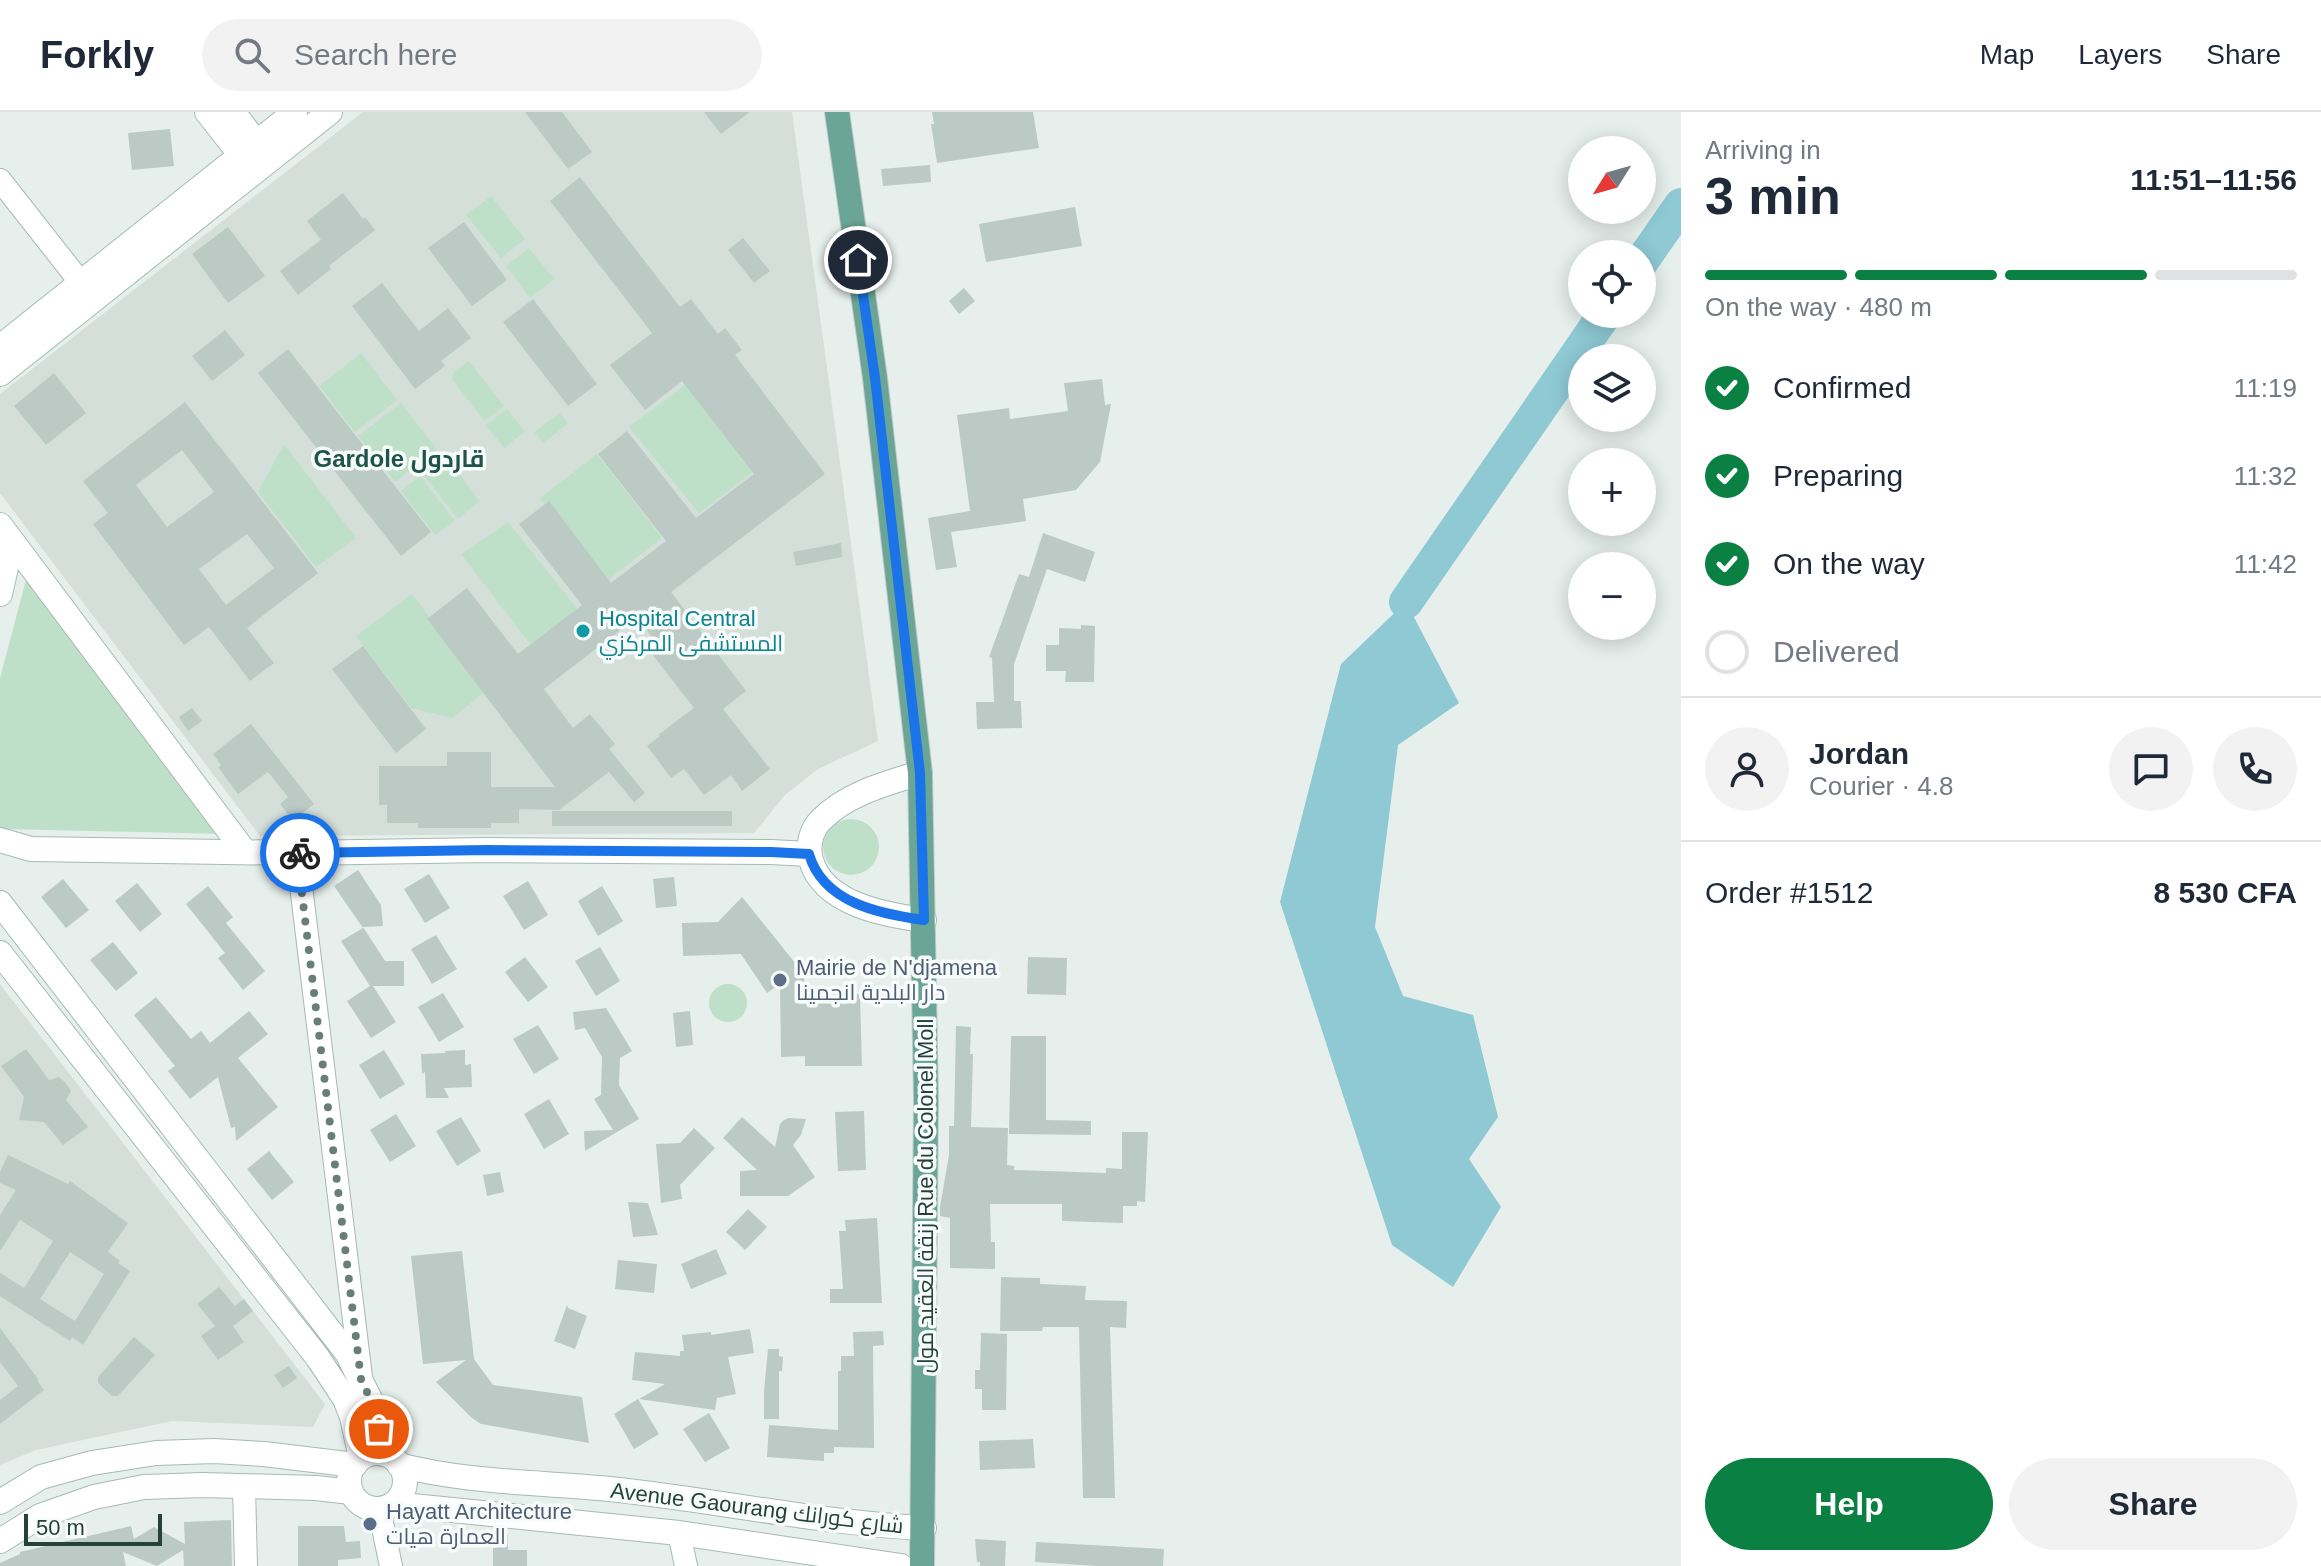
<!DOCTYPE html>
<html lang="en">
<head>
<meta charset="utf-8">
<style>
  :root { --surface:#fff; --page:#f2f2f3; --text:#1f2937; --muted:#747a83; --line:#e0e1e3; --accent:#0b8043 }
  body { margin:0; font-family:Helvetica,Cairo,sans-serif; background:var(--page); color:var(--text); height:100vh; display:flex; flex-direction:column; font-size:30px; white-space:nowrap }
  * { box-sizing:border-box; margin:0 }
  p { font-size:26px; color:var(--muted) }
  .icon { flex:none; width:44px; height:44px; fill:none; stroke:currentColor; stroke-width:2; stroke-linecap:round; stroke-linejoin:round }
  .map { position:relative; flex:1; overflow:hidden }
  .side { display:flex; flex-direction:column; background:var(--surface); width:640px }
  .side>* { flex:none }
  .needle { width:52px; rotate:233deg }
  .tools { position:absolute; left:1568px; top:24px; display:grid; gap:16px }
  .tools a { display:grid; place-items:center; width:88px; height:88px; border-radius:50%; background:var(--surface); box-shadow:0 4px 20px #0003; font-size:40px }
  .scale { position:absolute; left:24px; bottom:20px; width:138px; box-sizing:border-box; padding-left:8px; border:4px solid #24423a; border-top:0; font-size:22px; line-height:28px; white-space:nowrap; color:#24423a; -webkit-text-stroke:6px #f7fbf9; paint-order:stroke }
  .pin { position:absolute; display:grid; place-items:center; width:68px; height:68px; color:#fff; margin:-34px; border:4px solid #fff; border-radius:50%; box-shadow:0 2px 8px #0007 }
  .courier { position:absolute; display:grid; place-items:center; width:80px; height:80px; margin:-40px; border:6px solid #1a73e8; border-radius:50%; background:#fff; color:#222; box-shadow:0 2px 10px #0007 }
  .head em { font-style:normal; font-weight:700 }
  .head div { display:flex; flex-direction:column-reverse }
  .head { display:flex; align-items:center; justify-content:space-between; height:136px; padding:0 24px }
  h1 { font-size:52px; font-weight:700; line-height:60px }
  .bar { display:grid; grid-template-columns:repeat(4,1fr); gap:12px 8px; align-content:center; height:96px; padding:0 24px }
  .bar i { height:10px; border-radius:6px; background:var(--line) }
  .bar .active { background:var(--accent) }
  .bar p { grid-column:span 4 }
  .line { display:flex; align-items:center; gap:20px; padding:0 24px; border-top:2px solid var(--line) }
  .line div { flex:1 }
  .round { display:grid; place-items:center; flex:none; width:84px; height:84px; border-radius:42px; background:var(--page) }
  ol { padding:0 24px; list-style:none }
  li { display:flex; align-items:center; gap:24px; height:88px }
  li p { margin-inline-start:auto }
  li .icon { padding:8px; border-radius:50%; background:var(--accent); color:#fff; stroke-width:4 }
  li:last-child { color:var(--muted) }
  li i { width:44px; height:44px; border:4px solid var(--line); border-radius:50% }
  .cta { display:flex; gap:16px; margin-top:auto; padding:16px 24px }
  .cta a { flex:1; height:92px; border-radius:48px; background:var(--accent); color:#fff; font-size:32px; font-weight:700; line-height:92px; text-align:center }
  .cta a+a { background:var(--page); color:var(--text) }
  header { display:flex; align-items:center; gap:48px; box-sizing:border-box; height:112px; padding:0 40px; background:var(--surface); border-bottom:2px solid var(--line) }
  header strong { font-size:38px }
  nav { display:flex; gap:44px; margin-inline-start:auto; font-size:28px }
  .search { width:560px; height:72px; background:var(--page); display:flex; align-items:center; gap:20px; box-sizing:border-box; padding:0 28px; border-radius:44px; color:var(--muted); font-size:30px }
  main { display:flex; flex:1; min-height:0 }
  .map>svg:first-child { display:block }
  .built { fill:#d4dfda }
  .green { fill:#bfe0c8 }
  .water { fill:#8ec9d4 }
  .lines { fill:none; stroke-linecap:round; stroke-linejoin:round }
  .river { stroke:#8ec9d4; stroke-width:34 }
  .building { fill:#bbcac4; fill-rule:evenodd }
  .street-casing { stroke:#a8b8b2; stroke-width:24 }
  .secondary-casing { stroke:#a4bbb3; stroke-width:26 }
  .primary-casing { stroke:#c2cac8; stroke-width:26 }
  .street { stroke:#fff; stroke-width:22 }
  .secondary { stroke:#fff; stroke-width:24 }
  .primary { stroke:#6aa596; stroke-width:24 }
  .done { stroke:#687f78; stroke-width:8; stroke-dasharray:0 14.4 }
  .route { stroke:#1a73e8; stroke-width:10 }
  .culture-dot { fill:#0f9aa8; stroke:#f7fbf9; stroke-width:3 }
  .service-dot { fill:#5c6f8a; stroke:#f7fbf9; stroke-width:3 }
  .labels { text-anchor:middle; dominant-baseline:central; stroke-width:7; stroke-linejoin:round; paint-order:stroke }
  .culture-label { font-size:22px; fill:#0d838f; stroke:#f7fbf9; text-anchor:start }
  .service-label { font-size:22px; fill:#4e5e75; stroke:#f7fbf9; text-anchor:start }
  .street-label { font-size:22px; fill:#24423a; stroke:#f7fbf9 }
  .neighbourhood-label { font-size:24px; font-weight:bold; fill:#1f5548; stroke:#f7fbf9 }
</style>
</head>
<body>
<header>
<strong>Forkly</strong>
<div class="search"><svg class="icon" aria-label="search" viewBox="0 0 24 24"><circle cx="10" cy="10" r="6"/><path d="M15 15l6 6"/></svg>Search here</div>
<nav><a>Map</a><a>Layers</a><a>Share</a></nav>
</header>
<main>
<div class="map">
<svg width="1681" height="1454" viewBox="0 0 1681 1454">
  <rect width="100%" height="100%" fill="#e6efeb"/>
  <path class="built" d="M363,0H792L878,629L818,657L785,683L754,721L260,724L0,381V282Z
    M0,872L325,1292L313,1315L172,1309L36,1338L0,1353Z"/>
  <path class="green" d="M491,84L525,127L501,146L466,103Z
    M529,136L554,167L530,186L506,154Z
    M361,241L397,288L355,320L319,274Z
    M469,249L504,294L484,309L452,267L454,259Z
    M686,272L753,360L699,401L629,315Z
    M401,291L437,337L395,370L358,324Z
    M507,297L525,320L504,336L486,313Z
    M560,301L568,312L543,331L534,320Z
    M284,332L356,426L316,455L258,380Z
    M597,342L662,426L605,470L540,386Z
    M446,345L480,389L458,407L423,362Z
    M420,364L455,409L435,423L401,379Z
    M508,410L579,499L530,532L461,442Z
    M26,468L228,722L0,717V566Z
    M412,482L486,579L452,606L411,596L356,524Z
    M823 735a28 28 0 1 1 56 0a28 28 0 1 1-56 0Z
    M709 891a19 19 0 1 1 38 0a19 19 0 1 1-38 0Z"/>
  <path class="water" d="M1406,490L1459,591L1398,633L1375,815L1403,884L1473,903L1498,1005L1469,1047L1501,1095L1453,1175L1392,1133L1280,790L1341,552Z"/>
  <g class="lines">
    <path class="river" d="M1642,149L1681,93
      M1406,490L1605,202"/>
  </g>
  <path class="building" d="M525,0H562L592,40L568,57Z
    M704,0H750L721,22Z
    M932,0H1033L1039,36L937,51L931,12H934Z
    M170,17L174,54L132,58L128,21Z
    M930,53L931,70L883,74L881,57Z
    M580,65L680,195L691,187L718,222L725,216L742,238L735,243L825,362L671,480L746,579L723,597L770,657L742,679L731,663L704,683L684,657L671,666L647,634L660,624L658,623L694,596L649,538L657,532L637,505L544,577L573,616L590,602L615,632L609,637L645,681L634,690L609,660L559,698L519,697V711H491V716H418V711H387V693H379V654H447V640H491V675H555L427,507L467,476L518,542L582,493L519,412L549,389L611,471L666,429L598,342L627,319L696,406L754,362L682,269L645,298L610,253L652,221L550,89Z
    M343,81L363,107L365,105L375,118L329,154L331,157L298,183L280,159L321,128L307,109Z
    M1075,95L1082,134L986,150L979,112Z
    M464,110L507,168L472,194L428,136Z
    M228,115L265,164L228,191L192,142Z
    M743,126L770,159L754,171L728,138Z
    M382,171L419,219L448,196L471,226L441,249L445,254L415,277L352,194Z
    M964,176L975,189L959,202L949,189Z
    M533,187L597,272L568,294L503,210Z
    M225,218L245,243L212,269L192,244Z
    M288,237L431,420L401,444L258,261Z
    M54,261L86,301L46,333L14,294Z
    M1102,267L1105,293L1111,292L1100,350L1076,378L1023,387L1026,409L951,420L957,455L936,458L928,406L970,399L957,303L1009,296L1010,307L1068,299L1064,271Z
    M185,290L318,461L247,516L274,551L250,569L209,515L184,533L93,412L108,401L83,369ZM182,338L214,380L167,415L136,373ZM247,422L274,456L226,493L199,457Z
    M1043,421L1095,440L1085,470L1047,457L1014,552V589H1021L1022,616L977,617L976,590H994L992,546L989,545L1019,462L1029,465Z
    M841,431L842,445L796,454L793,440Z
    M1081,513L1095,514L1094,570H1065L1066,559H1046V533H1059V516L1081,517Z
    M363,534L426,617L396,641L332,557Z
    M192,596L202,609L188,619L179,605Z
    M251,612L314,692L293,709L280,692L288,685L268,660L238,682L218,655L221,653L213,642Z
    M552,699H732V714H552Z
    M358,758L381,793L383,814L363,815L385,849H404V874H373L396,910L371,926L347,889L370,874L341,829L363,816L334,774Z
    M429,762L450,796L425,811L404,777Z
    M674,765L677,794L656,796L653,767Z
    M63,767L89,798L66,816L41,785Z
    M528,769L548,803L524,818L503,784Z
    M137,771L162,802L140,820L115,789Z
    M208,774L233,805L226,811L265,859L243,878L218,846L225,841L186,792Z
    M602,774L623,809L598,824L578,789Z
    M742,785L804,862L805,883L860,882L862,954H805V944L781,945L780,872L767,881L741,842L683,844L682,811L718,810Z
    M436,823L457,857L432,872L411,837Z
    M113,830L138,861L116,879L90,848Z
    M600,835L620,869L596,884L575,849Z
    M525,845L548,875L528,890L505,860Z
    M1028,845L1067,846L1066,883L1027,882Z
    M443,881L464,915L439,930L418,895Z
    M156,885L191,927L201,919L210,931L249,899L268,922L238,946L278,995L236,1029L235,1015L231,1016L218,965L190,987L168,959L175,954L134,903Z
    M606,896L632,939L620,946L619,973L639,1007L585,1039L584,1019L613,1018L594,987L601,983L602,945L585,916L575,918L573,900Z
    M690,899L693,933L676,935L673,901Z
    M538,913L559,947L534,962L513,927Z
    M956,914L971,915L970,942H973L971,1015L1008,1016L1007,1053L1014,1054V1058L1106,1061V1056L1122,1057V1020H1148L1145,1090L1137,1089V1094H1123V1111L1062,1109V1092H990L991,1130H995V1157L950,1156V1106L940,1104V1095L949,1043V1014H954Z
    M1011,924H1046V1008L1091,1009V1023L1009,1022Z
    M26,937L49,968L59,965L65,970L71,979L66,988L88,1015L63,1033L44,1010L19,1008L24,985L1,954Z
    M384,938L405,972L380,987L359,953Z
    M465,938V953L471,952L472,975L444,976L449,986H426L425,960L422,962L421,942L446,941L444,939Z
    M549,987L569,1022L544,1037L524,1002Z
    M864,999L866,1058L838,1059L835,1000Z
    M396,1002L416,1034L390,1050L370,1018Z
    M461,1005L481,1039L457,1054L436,1019Z
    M742,1005L775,1035L780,1012L784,1008L788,1006L806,1007L801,1023L793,1033L815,1065L788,1084H740V1059L757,1058L723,1026Z
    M694,1016L715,1036L680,1073L682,1087L661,1091L656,1032L680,1031Z
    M269,1039L294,1070L272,1088L247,1057Z
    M8,1043L68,1072L70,1069L128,1111L108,1140L120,1149L118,1151L130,1159L83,1233L72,1225L70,1229L0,1184V1161L24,1176L53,1129L20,1108L0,1139V1103L16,1078L0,1071V1060ZM70,1140L104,1162L75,1209L40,1187Z
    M500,1060L504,1080L487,1084L483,1063Z
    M628,1090L648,1091L658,1123L633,1125Z
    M748,1097L767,1115L745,1138L726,1120Z
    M877,1106L882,1191H830V1177H843L839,1119H846L845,1108Z
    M716,1137L727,1162L691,1177L681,1152Z
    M462,1139L474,1247L493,1273L582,1285L589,1331L481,1312L472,1306L436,1270L466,1248L423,1252L411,1144Z
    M618,1148L657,1152L654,1181L615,1177Z
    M1001,1165L1040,1166V1172L1086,1174L1085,1188L1127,1189L1126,1216L1110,1215L1115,1386H1083L1079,1215H1043L1042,1219H1000Z
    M219,1175L235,1194L244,1187L253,1199L233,1214L244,1230L218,1248L201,1224L215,1214L197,1192Z
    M567,1193L568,1196L587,1204L575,1237L554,1229Z
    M0,1216L38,1267L37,1268L44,1278L0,1312V1288L18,1274L0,1250Z
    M750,1217L754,1241L728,1245L736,1282L717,1286L715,1298L639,1287L665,1272L632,1268L635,1240L680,1244V1239H684L682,1223L711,1220V1223Z
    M883,1219L884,1233L873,1234L874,1336L834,1335V1341H824V1349L767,1345L769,1313L838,1318V1259H841V1244H854L853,1220Z
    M981,1221L1007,1222L1006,1298H982V1277H975V1258H980Z
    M134,1225L155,1243L118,1284H112L98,1271V1265Z
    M768,1237H779V1244L783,1245L782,1259H779V1307H764V1279Z
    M289,1254L297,1266L283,1276L274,1263Z
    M638,1287L659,1322L634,1337L614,1302Z
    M709,1301L730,1336L705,1350L683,1317Z
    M1033,1327L1035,1356L980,1358L979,1329Z
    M231,1408L232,1454H184L183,1438L157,1454L123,1440L126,1454H0V1451L20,1442V1440L131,1414L134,1427L154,1415L185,1432L184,1410Z
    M298,1414H344L346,1430L360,1429L361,1446L338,1448V1454H298Z
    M493,1421L508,1422V1438H527V1454H493Z
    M975,1427L1006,1429L1005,1454H980V1450H977Z
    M1036,1430L1164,1437L1163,1454H1097L1035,1450Z"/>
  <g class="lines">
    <g class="street-casing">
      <path id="street" d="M0,68L81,171
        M297,741L361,1265
        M244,1375L246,1454
        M379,1397L391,1454
        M679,1421L686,1454"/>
    </g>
    <g class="secondary-casing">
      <path id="secondary" d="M207,0L250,55
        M233,0L265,42
        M0,235L295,0
        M0,262L330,0
        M0,413L245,740
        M0,482L12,429
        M920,661C887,671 846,682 821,708C811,718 807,734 811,748C823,792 885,803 924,808
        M0,728L31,737L297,741L487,738L771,740L809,742
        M0,791L347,1241L372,1291L383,1342
        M0,841L318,1246L345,1287L352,1305L361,1346
        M349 1369a28 28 0 1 1 56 0a28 28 0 1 1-56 0Z
        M399,1353C468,1371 540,1370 610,1377C715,1388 819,1411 924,1416
        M0,1390L41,1365L92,1351L156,1341L214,1339L264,1342L355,1353
        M393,1392L679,1421L901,1454
        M0,1429L40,1404L94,1385L144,1375L203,1373L316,1376L351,1380"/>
    </g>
    <g class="primary-casing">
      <path id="primary" d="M837,0L875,266L920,661L926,986L922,1454"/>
    </g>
    <use href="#street" class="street"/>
    <use href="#secondary" class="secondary"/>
    <use href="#primary" class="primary"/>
  </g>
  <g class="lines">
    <path class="done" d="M300,741H297L361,1267L372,1291L379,1317"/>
    <path class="route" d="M300,741L487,738L771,740L809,742C823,791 880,802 924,808L920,661L875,266L858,148"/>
  </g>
  <circle class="culture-dot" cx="583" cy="519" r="8"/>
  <g class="service-dot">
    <circle cx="780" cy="868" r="8"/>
    <circle cx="370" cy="1412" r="8"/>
  </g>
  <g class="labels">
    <g class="culture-label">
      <text x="599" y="506">Hospital Central<tspan x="599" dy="25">المستشفى المركزي</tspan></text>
    </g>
    <g class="service-label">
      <text x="796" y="855">Mairie de N'djamena<tspan x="796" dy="25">دار البلدية انجمينا</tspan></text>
      <text x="386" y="1399">Hayatt Architecture<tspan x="386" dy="25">العمارة هيات</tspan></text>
    </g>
    <g class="street-label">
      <text transform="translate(925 1084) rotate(-90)">زنقة العقيد مول Rue du Colonel Moll</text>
      <text transform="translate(757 1396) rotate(7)">Avenue Gaourang شارع كورانك</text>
    </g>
    <g class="neighbourhood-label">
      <text x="399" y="346">Gardole قاردول</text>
    </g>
  </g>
</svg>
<div class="tools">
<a><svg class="needle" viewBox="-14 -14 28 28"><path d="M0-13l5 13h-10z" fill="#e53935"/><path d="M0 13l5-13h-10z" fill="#747a83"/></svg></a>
<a><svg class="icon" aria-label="locate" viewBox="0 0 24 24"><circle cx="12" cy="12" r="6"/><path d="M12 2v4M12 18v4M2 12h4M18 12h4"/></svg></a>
<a><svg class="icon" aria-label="layers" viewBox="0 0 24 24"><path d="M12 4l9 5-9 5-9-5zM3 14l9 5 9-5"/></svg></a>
<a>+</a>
<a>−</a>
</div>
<div class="scale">50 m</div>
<div class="pin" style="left:379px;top:1317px;background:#ea580c"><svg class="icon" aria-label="bag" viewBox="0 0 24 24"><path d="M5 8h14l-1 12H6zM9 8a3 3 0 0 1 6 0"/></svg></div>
<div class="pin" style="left:858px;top:148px;background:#1f2937"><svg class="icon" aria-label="home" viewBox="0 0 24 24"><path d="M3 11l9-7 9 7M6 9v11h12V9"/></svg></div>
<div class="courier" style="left:300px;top:741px"><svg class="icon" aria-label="bike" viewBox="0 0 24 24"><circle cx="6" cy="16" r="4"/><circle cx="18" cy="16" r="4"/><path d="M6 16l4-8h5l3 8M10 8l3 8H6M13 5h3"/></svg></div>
</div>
<section class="side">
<div class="head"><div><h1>3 min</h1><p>Arriving in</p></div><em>11:51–11:56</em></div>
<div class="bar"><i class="active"></i><i class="active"></i><i class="active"></i><i></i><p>On the way · 480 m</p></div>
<ol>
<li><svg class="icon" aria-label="check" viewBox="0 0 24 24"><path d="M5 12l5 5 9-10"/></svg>Confirmed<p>11:19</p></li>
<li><svg class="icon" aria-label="check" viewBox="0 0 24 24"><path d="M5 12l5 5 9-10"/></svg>Preparing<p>11:32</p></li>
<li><svg class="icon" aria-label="check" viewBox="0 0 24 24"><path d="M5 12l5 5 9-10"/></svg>On the way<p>11:42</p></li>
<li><i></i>Delivered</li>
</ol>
<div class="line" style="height:144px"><a class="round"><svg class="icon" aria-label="person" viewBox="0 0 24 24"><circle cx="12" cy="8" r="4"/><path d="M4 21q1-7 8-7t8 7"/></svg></a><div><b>Jordan</b><p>Courier · 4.8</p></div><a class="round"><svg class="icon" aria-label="chat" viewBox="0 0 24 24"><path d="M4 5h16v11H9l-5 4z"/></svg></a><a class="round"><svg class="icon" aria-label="phone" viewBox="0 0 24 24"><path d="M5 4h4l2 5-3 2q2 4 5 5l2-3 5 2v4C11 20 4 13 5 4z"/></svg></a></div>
<div class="line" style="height:104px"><div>Order #1512</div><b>8 530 CFA</b></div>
<div class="cta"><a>Help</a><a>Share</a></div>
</section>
</main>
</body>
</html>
